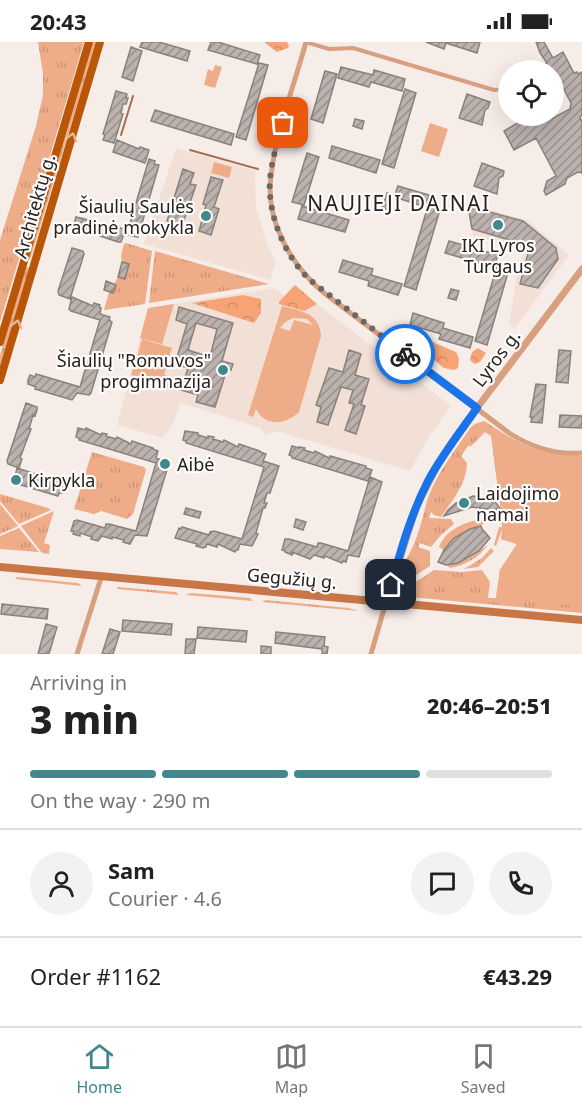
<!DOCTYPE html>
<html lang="en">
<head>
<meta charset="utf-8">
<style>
  :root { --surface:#fff; --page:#f2f2f2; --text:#222; --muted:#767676; --line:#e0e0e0; --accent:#40888b }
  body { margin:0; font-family:"Noto Sans",sans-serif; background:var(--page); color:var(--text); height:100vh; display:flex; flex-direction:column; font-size:22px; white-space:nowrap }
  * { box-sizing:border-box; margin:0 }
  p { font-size:20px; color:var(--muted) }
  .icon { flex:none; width:33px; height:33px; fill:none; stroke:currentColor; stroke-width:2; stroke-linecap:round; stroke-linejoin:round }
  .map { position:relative; height:612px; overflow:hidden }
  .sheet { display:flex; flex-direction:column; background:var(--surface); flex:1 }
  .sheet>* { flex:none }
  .controls { position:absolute; left:498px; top:18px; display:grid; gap:12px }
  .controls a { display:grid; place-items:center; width:66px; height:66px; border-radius:50%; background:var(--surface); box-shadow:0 6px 24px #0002; font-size:30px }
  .pin { position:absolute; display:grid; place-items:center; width:51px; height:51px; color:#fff; margin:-26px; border-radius:12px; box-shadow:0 3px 9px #0006 }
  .courier { position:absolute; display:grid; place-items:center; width:60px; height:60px; margin:-30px; border:4px solid #1a73e8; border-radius:50%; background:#fff; color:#222; box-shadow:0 2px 8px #0007 }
  .head em { font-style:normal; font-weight:800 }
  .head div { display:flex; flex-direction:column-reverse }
  .head { display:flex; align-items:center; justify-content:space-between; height:102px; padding:0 30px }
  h1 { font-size:39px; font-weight:800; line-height:45px }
  .bar { display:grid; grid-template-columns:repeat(4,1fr); gap:9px 6px; align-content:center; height:72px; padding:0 30px }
  .bar i { height:8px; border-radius:4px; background:var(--line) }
  .bar .on { background:var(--accent) }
  .bar p { grid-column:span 4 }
  .line { display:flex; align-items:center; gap:15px; padding:0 30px; border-top:2px solid var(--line) }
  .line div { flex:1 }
  .round { display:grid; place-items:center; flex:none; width:63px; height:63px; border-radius:32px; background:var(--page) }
  .status { display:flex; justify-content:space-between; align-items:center; height:42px; padding:0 30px; background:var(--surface); direction:ltr }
  .status svg { height:16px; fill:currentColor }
  .tab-bar { display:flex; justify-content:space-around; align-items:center; height:84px; border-top:2px solid var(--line); background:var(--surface); font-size:16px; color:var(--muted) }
  .tab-bar a { display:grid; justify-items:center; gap:3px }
  .tab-bar .on { color:var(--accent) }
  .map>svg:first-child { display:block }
  .built { fill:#f2e0d7 }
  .grass { fill:url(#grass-tufts); fill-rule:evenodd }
  .forest { fill:url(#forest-crowns) }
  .green { fill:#eeac88; fill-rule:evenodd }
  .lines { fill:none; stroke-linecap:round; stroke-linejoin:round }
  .stream { stroke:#a76d4d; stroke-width:2 }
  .building { fill:url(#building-hatch); stroke:#89817c; stroke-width:1.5; fill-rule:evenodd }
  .pedestrian { stroke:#d89f81; stroke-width:4 }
  .minor { stroke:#d89f81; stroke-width:5 }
  .tertiary { stroke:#d89f81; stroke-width:7 }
  .secondary { stroke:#c87648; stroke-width:8 }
  .primary { stroke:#ba5608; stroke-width:8 }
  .oneway { stroke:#e3ba9a }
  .done { stroke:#6e6865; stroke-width:6; stroke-dasharray:0 10.8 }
  .route { stroke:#1a73e8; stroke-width:8 }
  .poi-dot { fill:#40888b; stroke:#fefcfb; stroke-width:2 }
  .labels { text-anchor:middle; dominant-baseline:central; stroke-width:4.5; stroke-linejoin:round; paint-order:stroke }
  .street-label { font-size:18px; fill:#24211f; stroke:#fefcfb }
  .poi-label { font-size:18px; fill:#24211f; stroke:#fefcfb; text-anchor:start }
  .quarter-label { font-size:21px; letter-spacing:1.5px; fill:#24211f; stroke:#fefcfb }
</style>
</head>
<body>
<div class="status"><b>20:43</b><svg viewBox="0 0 49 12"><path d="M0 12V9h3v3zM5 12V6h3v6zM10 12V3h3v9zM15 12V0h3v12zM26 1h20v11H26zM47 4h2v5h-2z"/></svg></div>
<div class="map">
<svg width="582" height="612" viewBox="0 0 582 612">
  <defs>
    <pattern id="grass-tufts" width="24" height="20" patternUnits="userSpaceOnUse" patternTransform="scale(1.5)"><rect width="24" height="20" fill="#eeac88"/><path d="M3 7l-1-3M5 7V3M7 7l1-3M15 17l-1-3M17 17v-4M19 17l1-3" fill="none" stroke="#cc9475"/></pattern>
    <pattern id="forest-crowns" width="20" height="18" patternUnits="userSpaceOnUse" patternTransform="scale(1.5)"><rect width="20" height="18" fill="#f7a376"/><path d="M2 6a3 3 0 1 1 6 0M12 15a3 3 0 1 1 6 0" fill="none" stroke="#d48c66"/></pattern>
    <pattern id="building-hatch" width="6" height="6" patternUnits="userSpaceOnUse" patternTransform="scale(1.5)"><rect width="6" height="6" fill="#bbb1ad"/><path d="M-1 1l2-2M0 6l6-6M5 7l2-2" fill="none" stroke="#98908c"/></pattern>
  </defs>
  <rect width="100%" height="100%" fill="#f7ede8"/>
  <path class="built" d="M176,106L255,129L256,166L268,205L276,219L270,238L144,202Z
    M465,160L528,179L569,213L514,287L509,282L517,233L524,209L473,194Z
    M295,243L320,264L451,364L428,396L410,429L277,389L265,393L261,386L180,361L173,382L162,396L117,383L148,266L273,246L284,253Z"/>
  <path class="grass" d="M38,0H84L0,280V198L36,84L43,53V32Z
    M93,0H96L30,218L29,216Z
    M126,201L152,209L145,262L104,268L109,250L116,243L114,242L118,235L125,237L129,222L122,220L121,213L124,202Z
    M155,209L269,242L149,261Z
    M28,225L29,227L0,324V313L26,226Z
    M484,379C521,403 537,413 582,414V571L410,555C386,547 407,518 413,504C420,489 423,472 428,456C437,431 456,407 471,385L475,382ZM485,390L491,394L501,469L502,485H499L494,503L496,504L502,487L501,497L517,502L500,528L496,556H488L490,540L482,528L462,530L434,528L408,545V538L430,524V509L418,505L420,501L431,505L440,494L454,482L451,477L429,476L431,470L434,473L441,475C452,459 467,441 467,421L461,414L468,404H471Z
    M92,410L144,425L146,428L133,472L127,477L101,469L94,472L74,467Z
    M0,452L48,466L51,468L19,482L0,459Z
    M0,462L18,484L0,492Z
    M54,469L44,501L50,503L49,512L42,511L21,484Z
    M478,478L484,479L485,481L459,493L444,508L439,505C445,489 462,481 478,478Z
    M19,486L39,510L0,507V494Z
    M488,503C478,516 466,523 450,526L447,523L469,516Z
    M491,506L494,509L478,525L464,527L482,516Z
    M17,535L78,541L82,544L15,537Z
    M117,545L176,550L179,553L118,547Z
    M191,551L250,556L253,559L186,553Z
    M266,558L348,566L359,569L262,560Z"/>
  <path class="forest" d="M264,0H287L289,4L288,6L277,10Z
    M295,243L317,262L304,269L279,262V260Z
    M243,253L261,257V271L254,281L192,261Z
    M423,296L456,310L459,317L458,326L454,328L444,326L422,308V298Z
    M478,306L486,311L480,320L474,322L470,318L472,310Z"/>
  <path class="green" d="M215,23L222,25L215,46L204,43L208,27L213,29Z
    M430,81L448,87L439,115L421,109Z
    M214,120L232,125L229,136L211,131Z
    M174,262L162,302L140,296L148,266Z
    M282,264C301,269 320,271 321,294L299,370C286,383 265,385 256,367L253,375L248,373ZM293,276L307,277L313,283L294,278L290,289L280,286L285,280Z
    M142,297L172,306L166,324L137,315Z
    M136,316L166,326L161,343L131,333Z
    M500,390C529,407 547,414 582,414V565L496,556L500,528L517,502L501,497C507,474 496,442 494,417C493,410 494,401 494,394Z"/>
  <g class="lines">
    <path class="stream" d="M121,93L133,54
      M190,108L258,127"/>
  </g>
  <path class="building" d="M142,0H159L190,9L187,19L140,5Z
    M211,0H218L260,13L257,22L208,8Z
    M426,0H480L477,11L446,1L444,7Z
    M536,0H544L553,16L563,10L574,31L577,30L578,32L582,30V73L580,75L582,80V131L578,130L567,136L565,142L546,153L544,149L547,139L556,134L536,96L514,108L504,89L521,79L518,74H537L542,82L570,67L571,61L557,34L554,36V28H532L547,21L540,11Z
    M131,5L142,9L133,39L122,35Z
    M259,21L268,23L246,98L236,95Z
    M341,25L373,33L374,28L405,37L402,49L371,40L369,45L338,36Z
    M325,29L337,32L323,81L311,77Z
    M405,47L416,51L394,126L382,122Z
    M116,49L127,52L126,56H128L126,62H123L121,71L123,72L114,101L103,98L105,93L103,92Z
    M467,52L490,60L488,66L485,68L482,83L459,76Z
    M155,68L234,92L231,103L151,79Z
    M355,77L364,79L362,87L353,84Z
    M117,98L139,107L140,105L149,108L145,121L113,110Z
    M332,104L380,118L376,131L329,116Z
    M307,111L319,115L304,163L292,160Z
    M149,117L155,119L154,122L159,123L138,195L124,192L121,200H118L73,185L76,175L128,188Z
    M482,121L504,129L503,134L499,136L497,152L474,144Z
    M183,127L194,131L190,142L196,143L182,184L167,179Z
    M211,135L223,138L214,165L219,167L211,193L199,189L206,163L203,162Z
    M398,144L429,153L426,165L394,155Z
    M387,151L393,153L389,168L382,166Z
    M302,164L349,178L345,190L298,177Z
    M428,164L440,168L416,248L404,244Z
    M468,164L523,179L556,206L558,217L538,246L520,242L530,204L472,187Z
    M449,199L498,213L494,225L445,211Z
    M72,206L83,209L84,212L70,257L59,253L58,249Z
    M343,218L373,227L371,233L402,242L398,253L368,244L369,239L339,230Z
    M122,220L129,222L125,237L118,235Z
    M497,224L509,227L487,303L475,299Z
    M106,239L116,243L113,251L104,248Z
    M451,247L459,249L456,258L448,256Z
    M72,255L93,264L94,261L100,263L99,265L101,266L100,272L110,275L109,278L112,280L91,351L89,353L77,351L72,358L35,347L36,345L28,342V338L30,333L35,335L36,332L80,345L100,278L71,269L69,267Z
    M179,265L233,281L222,319L233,322L231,328L227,327L215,365L196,360L198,353L181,348L188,326L175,322L187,282L176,278ZM196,281L217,287L210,315L188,308Z
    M413,271L444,281L443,286L473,295L470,306L439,297L441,292L410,283Z
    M349,308L361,312L355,333L369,337L361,363L365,364L356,392L345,388L354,362L349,361L353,348L341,345L328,383L317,380L321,365L316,363L329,326L343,330Z
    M559,308L571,309L568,341L556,340Z
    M164,334L171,336L169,345L161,342Z
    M536,342L546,343L542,381L531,380L532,375H530Z
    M26,361L37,365V368L35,374L33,373L29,387H31L20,416L22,417L19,426L8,422L7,419Z
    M560,373L582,374V386L559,385Z
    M78,386L86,388V386L101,393L102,391L107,392L106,394L116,397L117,395L131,402L132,399L153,406V407L158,409L156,416L169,421L147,494L135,493L130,502L123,500L124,498L112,495V497L102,494L98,499L91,497L92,495L80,491V494L73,492L74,489H71L74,479L77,478L105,486L106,482H109L136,489L156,421L79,398V396L76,395Z
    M185,389L198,391V393L208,396V394L214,395L213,397L223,400L224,398L238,405L239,402L260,409V410L266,412L263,419L279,424L270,451H267L264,461H267L265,466H263L256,491L258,492L252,504L240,502L238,508H236L235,510L218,502L217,505L207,502L206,505L203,506L196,504L197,502L175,496L179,486L181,487L182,485L209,493L210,490L214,489L242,497L264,425L186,401V399L183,398Z
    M292,404L299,406V405L305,406L304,408L314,411L315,409L329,416L330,414L366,424V426L372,428L368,439L292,416V414L289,413Z
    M17,426L61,440V442L64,443L62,451H59L58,454L21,443L22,441L14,439Z
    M370,435L382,440L359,515L348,513L346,520L343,519L342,521L325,514L324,516L314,513L310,517L292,510V513L285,510V509L282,508L285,497H289L317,505L318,501H321L348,509Z
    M473,454L488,456L496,461L502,469L472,465L444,474L448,468L456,461Z
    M186,466L201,470L199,476L184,472Z
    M296,477L306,480L303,488L294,485Z
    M481,484L482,487L490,496L479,509L458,521L446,523L438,520L444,508L454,496L470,487Z
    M2,562L48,567L47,577L1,572Z
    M123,578L172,582L171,593L122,589Z
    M46,582L57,585L49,612H38Z
    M198,585L247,589L246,600L197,596Z
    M110,587L120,590L113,612H102Z
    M276,590L325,595L324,604L328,605L327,612H322V607L275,601Z
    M186,597H196L194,612H185Z
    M261,604L271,605V612H261Z"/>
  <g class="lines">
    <path class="pedestrian" d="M306,0L329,7L353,6L494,48L508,47"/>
    <path class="minor" d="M306,0C294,44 276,89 271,134C265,179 291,223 324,251L509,391C531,405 556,413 582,411
      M77,612L101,536
      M371,612L386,560"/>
    <path class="tertiary" d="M386,560L416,466L439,420L477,366L582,227"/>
    <path class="secondary" d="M0,525L582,578"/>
    <path class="primary" d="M0,300L89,0
      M0,338L100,0"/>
  </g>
  <defs><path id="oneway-chevron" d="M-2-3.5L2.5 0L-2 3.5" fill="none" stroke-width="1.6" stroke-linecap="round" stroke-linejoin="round" transform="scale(1.5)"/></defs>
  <g class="oneway">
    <use href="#oneway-chevron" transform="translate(72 95) rotate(-74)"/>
    <use href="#oneway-chevron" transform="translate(17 282) rotate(-74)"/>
  </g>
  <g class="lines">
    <path class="done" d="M283,81C278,99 272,117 270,136C267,171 284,214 310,238L405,312"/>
    <path class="route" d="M391,543C401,508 411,472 428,439C442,413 460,390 477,366L405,312"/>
  </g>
  <g class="poi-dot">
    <circle cx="206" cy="174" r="6"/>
    <circle cx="498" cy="183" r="6"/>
    <circle cx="223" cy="328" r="6"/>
    <circle cx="165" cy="422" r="6"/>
    <circle cx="16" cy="438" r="6"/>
    <circle cx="464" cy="461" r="6"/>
  </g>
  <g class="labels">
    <g class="street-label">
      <text transform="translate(34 164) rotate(-74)">Architektų g.</text>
      <text transform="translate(496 316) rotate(-53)">Lyros g.</text>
      <text transform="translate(292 536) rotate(5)">Gegužių g.</text>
    </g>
    <g class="poi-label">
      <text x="194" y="164" text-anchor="end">Šiaulių Saulės<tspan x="194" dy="21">pradinė mokykla</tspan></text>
      <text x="498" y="203" text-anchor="middle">IKI Lyros<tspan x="498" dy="21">Turgaus</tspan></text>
      <text x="211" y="318" text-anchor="end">Šiaulių "Romuvos"<tspan x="211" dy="21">progimnazija</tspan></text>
      <text x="177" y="422">Aibė</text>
      <text x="28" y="438">Kirpykla</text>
      <text x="476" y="451">Laidojimo<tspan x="476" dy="21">namai</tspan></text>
    </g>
    <g class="quarter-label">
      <text x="399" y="161">NAUJIEJI DAINAI</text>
    </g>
  </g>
</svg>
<div class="controls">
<a><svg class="icon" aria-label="locate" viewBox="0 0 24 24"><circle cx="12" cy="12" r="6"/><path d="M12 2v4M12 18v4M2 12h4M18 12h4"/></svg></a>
</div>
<div class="pin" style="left:283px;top:81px;background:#ea580c"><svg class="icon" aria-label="bag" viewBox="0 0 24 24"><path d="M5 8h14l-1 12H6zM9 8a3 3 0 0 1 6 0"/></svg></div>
<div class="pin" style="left:391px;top:543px;background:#1f2937"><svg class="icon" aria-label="home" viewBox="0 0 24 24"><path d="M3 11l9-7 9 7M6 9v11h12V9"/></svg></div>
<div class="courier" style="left:405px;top:312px"><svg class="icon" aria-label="bike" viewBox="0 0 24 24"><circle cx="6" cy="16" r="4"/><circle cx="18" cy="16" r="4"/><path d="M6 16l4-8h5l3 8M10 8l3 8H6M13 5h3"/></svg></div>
</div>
<section class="sheet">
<div class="head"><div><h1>3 min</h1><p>Arriving in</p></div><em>20:46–20:51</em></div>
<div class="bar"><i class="on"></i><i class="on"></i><i class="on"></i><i></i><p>On the way · 290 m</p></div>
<div class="line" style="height:108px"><a class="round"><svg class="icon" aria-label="person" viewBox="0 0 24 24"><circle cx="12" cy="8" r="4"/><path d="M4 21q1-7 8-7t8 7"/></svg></a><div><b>Sam</b><p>Courier · 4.6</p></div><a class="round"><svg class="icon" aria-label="chat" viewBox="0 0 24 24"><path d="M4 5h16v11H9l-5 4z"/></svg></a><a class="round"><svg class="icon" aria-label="phone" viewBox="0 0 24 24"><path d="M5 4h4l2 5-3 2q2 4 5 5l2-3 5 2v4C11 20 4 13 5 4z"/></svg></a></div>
<div class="line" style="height:78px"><div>Order #1162</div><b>€43.29</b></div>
</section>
<nav class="tab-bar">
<a class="on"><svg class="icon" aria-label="home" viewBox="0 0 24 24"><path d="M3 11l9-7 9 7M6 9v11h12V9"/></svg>Home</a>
<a><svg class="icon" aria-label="map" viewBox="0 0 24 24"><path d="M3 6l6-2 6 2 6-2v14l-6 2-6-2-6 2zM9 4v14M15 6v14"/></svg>Map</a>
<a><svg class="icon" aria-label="saved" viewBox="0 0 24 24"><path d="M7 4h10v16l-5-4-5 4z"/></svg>Saved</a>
</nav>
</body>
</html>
